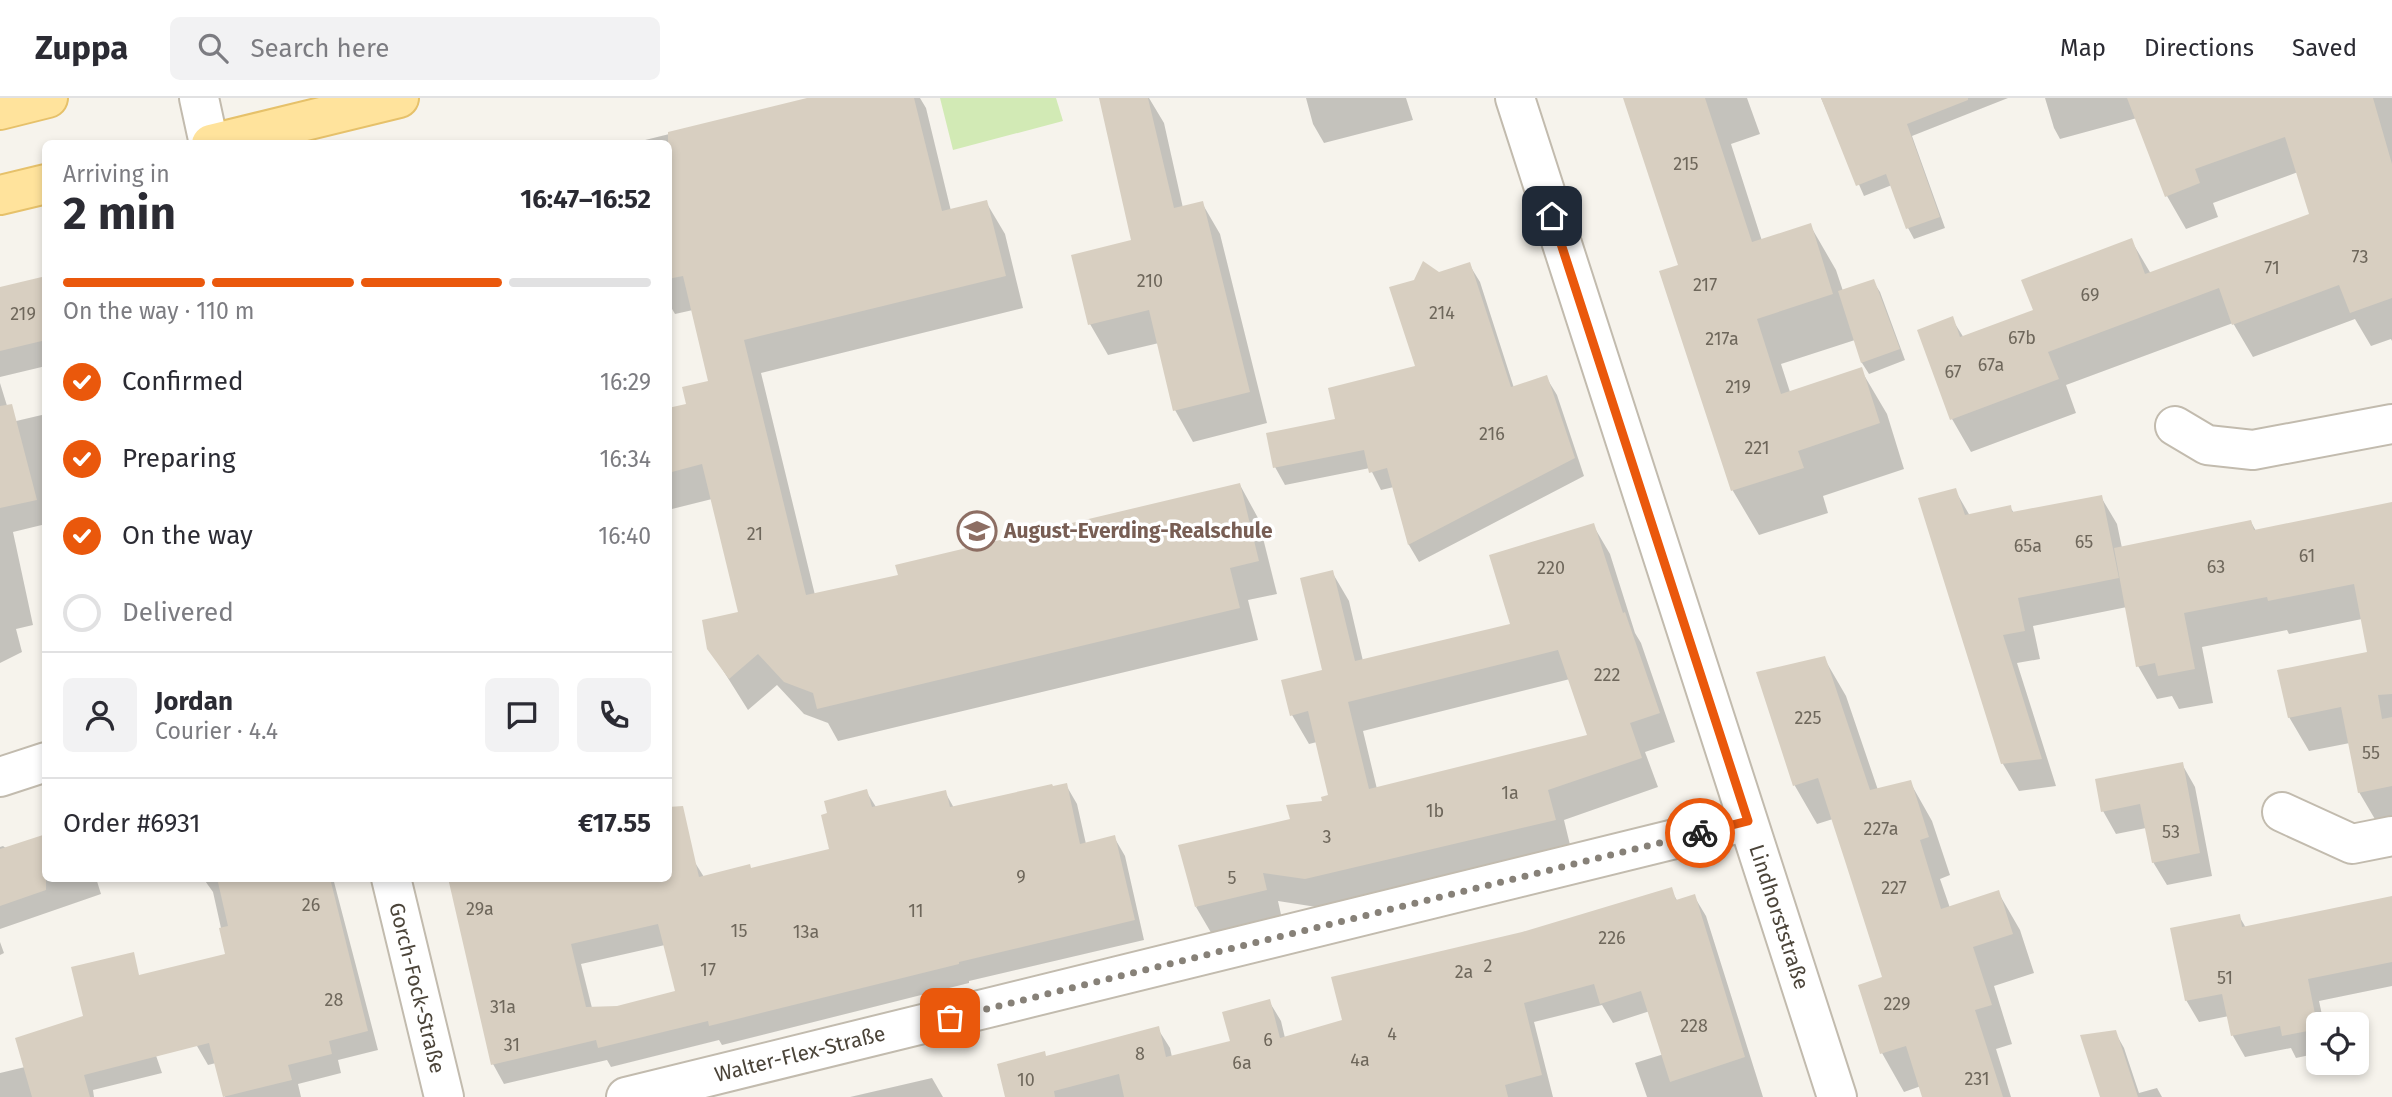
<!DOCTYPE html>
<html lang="en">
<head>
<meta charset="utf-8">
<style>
  :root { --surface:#fff; --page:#f2f2f3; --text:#2b2b33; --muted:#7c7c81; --line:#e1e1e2; --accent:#ea580c }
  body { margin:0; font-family:"Fira Sans",sans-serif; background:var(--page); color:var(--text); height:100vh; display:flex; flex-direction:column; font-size:26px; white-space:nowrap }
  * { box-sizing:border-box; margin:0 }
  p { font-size:23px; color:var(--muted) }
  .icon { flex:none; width:38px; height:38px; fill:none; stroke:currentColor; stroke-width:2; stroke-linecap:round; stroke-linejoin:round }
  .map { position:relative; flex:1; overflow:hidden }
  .details { position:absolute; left:42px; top:42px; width:630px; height:742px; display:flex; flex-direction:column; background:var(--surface); border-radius:10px; box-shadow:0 4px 10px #0003 }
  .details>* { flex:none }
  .controls { position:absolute; left:2306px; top:914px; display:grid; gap:14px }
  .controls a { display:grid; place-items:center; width:63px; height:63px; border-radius:10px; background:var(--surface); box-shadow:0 4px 10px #0003; font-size:35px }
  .pin { position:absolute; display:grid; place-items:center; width:60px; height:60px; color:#fff; margin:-30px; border-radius:14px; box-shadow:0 4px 10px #0006 }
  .courier { position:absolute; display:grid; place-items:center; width:70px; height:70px; margin:-35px; border:5px solid #ea580c; border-radius:50%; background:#fff; color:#222; box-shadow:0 2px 9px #0007 }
  .headline em { font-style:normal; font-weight:700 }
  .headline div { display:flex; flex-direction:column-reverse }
  .headline { display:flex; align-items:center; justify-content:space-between; height:119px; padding:0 21px }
  h1 { font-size:46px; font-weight:700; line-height:52px }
  .bar { display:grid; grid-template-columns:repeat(4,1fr); gap:10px 7px; align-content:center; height:84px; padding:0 21px }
  .bar i { height:9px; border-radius:5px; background:var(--line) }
  .bar .current { background:var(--accent) }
  .bar p { grid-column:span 4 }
  .line { display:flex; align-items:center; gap:18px; padding:0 21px; border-top:2px solid var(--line) }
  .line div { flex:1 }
  .round { display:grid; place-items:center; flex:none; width:74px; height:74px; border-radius:10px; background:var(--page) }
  ol { padding:0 21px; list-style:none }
  li { display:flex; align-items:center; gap:21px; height:77px }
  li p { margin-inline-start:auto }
  li .icon { padding:7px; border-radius:50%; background:var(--accent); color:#fff; stroke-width:4 }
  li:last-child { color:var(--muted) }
  li i { width:38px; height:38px; border:4px solid var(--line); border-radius:50% }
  header { display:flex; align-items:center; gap:42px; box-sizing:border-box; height:98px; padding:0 35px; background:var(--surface); border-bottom:2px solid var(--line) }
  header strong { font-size:33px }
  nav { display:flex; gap:38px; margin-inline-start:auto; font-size:24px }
  .search { width:490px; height:63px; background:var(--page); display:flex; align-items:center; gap:18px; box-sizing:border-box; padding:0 24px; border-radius:10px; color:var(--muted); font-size:26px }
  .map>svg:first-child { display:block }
  .green { fill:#d2eab5 }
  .shadow { fill:#0003; fill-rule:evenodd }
  .building { fill:#d8cfc1; fill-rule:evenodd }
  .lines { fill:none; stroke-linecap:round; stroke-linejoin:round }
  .minor-casing { stroke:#c2bbae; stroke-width:42 }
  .major-casing { stroke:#e6c16a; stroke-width:42 }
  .minor { stroke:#fff; stroke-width:38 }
  .major { stroke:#ffe39c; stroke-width:38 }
  .done { stroke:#878178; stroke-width:7; stroke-dasharray:0 12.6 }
  .route { stroke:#ea580c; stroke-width:9 }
  .labels { text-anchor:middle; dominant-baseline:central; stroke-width:7; stroke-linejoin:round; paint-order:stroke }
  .number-label { font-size:18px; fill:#6e675b }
  .education-label { font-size:21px; font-weight:bold; fill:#785e54; stroke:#fff; text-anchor:start }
  .street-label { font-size:21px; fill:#4b4439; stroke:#fff }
</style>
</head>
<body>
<header>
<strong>Zuppa</strong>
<div class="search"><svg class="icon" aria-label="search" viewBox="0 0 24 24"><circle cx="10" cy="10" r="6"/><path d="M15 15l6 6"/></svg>Search here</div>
<nav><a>Map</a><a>Directions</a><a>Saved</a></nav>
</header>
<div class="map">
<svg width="2392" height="999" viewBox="0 0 2392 999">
  <rect width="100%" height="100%" fill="#f6f3ec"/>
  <path class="green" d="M940,0H1056L1063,23L953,52Z"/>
  <path class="shadow" d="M815,0H920L926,10L951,113L986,104L1005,136L1023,210L761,275L815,497L900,478L1240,387L1258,420L1277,496L1248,502L1258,542L838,643L828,625L804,616L777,587L748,612L709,550L740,515L712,401L668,412V312L688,307L710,284L693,212L675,216L668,204V46H629Z
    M1118,0H1149L1164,25L1183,110L1202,105L1220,136L1267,325L1193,344L1175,312L1159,245L1108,257L1090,226L1133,143Z
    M1306,0H1406L1413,22L1324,45L1313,26Z
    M1625,0H1747L1760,36L1731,46L1762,143L1810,127L1836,172L1843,193L1873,183L1880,194L1905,262L1869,276L1862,265L1855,242L1781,266L1790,294L1861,272L1887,316L1904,371L1823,398L1828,415L1759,437L1733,393L1661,174L1680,168Z
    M1821,0H2008L1912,38L1945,130L1914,141L1908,130L1892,87L1864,98Z
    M2045,0H2392V243L2391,241L2371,248L2355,221L2253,259L2233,225L2066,287L2076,315L1971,354L1952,321V221L1964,240L2035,213L2131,142L2151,176L2311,117L2298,74L2213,105L2218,119L2186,131L2167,98L2137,20L2060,41L2054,30Z
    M1469,166L1480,184L1514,290L1546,279L1557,297L1584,378L1419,464L1409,447L1394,389L1381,392L1370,370L1285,387L1275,369L1337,323L1417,269L1439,176Z
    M46,180V268L0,279V191Z
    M0,285L12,324L46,316V426L13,434L33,527L16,531L22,554L0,565Z
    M1955,392L1970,418L2010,409L2014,415L2101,399L2117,426L2122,450L2251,424L2256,433L2392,406V725L2379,728L2359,694L2350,645L2309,653L2289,619L2369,556L2362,521L2289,536L2287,532L2202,549L2213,605L2179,611L2172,598L2157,601L2138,568L2127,509L2033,528L2040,561L2017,565L2056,688L2019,693L2003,666Z
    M1593,427L1610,456L1635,535L1641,545L1675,644L1645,654L1658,689L1564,722L1571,751L1323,810L1278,803L1282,821L1213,838L1196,809L1292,722L1324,705L1330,698L1317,644L1309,646L1292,617L1324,573L1332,474L1349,503L1363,563L1512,527ZM1570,581L1590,638L1377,691L1363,633Z
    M1824,560L1846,598L1878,692L1910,684L1932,723L1950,777L1940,781L1950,810L1998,794L2020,832L2034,875L1994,888L2012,946L1996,951L2011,999H1924L1921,988L1904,994L1882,955L1884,880L1833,721L1817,726L1795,688L1758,575Z
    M2182,666L2195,689L2212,778L2167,787L2153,764L2146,730L2116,736L2103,713Z
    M1066,687L1077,706L1086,746L1114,739L1125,758L1144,842L969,883V885L722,947L719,942L611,969L607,962L504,986L493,966L450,782L668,780L694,763L704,779L751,771L831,752L866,693L876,709L945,694L954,710ZM665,847L677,894L617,909L592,910L581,866Z
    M3,748L46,780H96L101,796L0,831V749Z
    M203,780H333L378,952L338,962L341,975L298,986L301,999H225L216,965L208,967L197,948L178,869L227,857L213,794Z
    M1671,792L1678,804L1694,798L1706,818L1763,999H1647L1635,965L1664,956L1650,913L1613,925L1602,907L1534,924L1553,999H1006L1046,960L1158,931L1170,950L1172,959L1232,944L1269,903L1281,923L1285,940L1344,924L1523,835Z
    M2392,800V888L2319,903L2324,926H2319V955L2296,960L2291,950L2245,959L2233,938L2229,918L2199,924L2186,902L2239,818L2246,830Z
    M0,844L4,855L0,857Z
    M128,876L162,975L93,992L94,999H0V975L25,969L85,919Z
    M2115,934L2124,950L2139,995L2157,990L2162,999H2102Z
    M932,980L943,999H850Z"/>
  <path class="building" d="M807,0H914L942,113L987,102L1006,178L744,242L806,497L898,477L895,467L1240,385L1259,463L1230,470L1240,510L817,611L813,595L784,584L758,556L729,581L707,551L702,522L738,514L702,366L668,375V310L686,306L682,289L708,283L683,178L668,181V34Z
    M1099,0H1148L1174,110L1203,103L1250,294L1173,313L1149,212L1088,227L1071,157L1131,142Z
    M1623,0H1705L1752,144L1811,125L1833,196L1757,221L1781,296L1862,269L1880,325L1798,353L1804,370L1731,393L1659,173L1678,167Z
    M1821,0H1968V2L1907,26L1940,119L1906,131L1886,76L1856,88Z
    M2127,0H2373L2392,66V200L2350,215L2339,187L2232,227L2219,190L2048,254L2059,281L1950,322L1917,232L1953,218L1960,239L2033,212L2021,182L2132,140L2145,176L2309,116L2285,39L2195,71L2200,85L2165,99Z
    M1423,163L1439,174L1470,164L1511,289L1547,277L1575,360L1408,447L1387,370L1369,375L1364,352L1273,370L1266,335L1335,321L1328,290L1415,268L1389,189L1414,182Z
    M46,178V242L0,253V189Z
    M1874,181L1900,251L1861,265L1838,193Z
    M12,306L37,402L0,410V308Z
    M1956,390L1965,417L2011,407L2012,414L2102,397L2119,480L2018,500L2025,533L2003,537L2042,661L2001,666L1918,400Z
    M2392,404V596L2378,597L2382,621L2392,619V688L2358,695L2341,609L2288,620L2277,572L2367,554L2354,486L2268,503L2267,499L2184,515L2195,571L2158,578L2155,565L2136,569L2114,450L2251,422L2254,432Z
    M1594,425L1623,515L1625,514L1660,615L1630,625L1642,660L1548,692L1556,722L1305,781L1263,775L1267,792L1195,809L1178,747L1290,721L1286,707L1322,703L1321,699L1328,697L1308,613L1290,618L1281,582L1322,572L1300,480L1333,472L1355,563L1510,526L1489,457ZM1558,552L1587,637L1369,691L1348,604Z
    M1825,558L1870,692L1911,682L1929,739L1920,742L1941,811L1999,792L2013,836L1973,849L1992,907L1975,912L2003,999H1922L1906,948L1880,956L1858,887L1882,879L1846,766L1818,680L1793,688L1756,574Z
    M2183,664L2200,755L2152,765L2140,706L2101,714L2095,681Z
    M1067,685L1080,746L1115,737L1135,822L959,864V866L709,928L708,923L598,950L596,942L491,967L448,780H668V709L683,708L699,779L750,766L751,770L829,751L821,717L827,715L824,703L867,691L872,709L946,692L950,709L1052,686L1053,688ZM658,826L675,893L617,908L586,909L571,846Z
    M46,736V792L0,808V751Z
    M217,780H330L368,933L329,943L332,956L288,967L292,982L223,999L209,945L84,977L90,999H32L15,940L83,918L71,869L134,854L139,877L225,856L219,830L228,828Z
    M1672,789L1676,802L1695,796L1745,959L1670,984L1641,893L1600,906L1594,886L1524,905L1542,977L1505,987L1508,999H1124L1119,976L1054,993L1055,999H1005L997,966L1045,953L1046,958L1159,928L1166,959L1230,943L1222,914L1270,901L1280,940L1342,922L1331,879L1522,834Z
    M2392,798V864L2308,881L2318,931L2282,938L2280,928L2231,938L2222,896L2185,903L2170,830L2240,816L2242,829Z
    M2116,932L2138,999H2100L2080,937Z"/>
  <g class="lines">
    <g class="minor-casing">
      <path id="minor" d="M199,0L209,46
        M1515,0L1837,999
        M2175,328L2207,347L2253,352L2392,326
        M0,679L46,664
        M2282,714L2352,746L2392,738
        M391,780L444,999
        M626,999L1748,723"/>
    </g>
    <g class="major-casing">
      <path id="major" d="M0,12L48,0
        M211,46L399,0
        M0,97L46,86"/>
    </g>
    <use href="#minor" class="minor"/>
    <use href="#major" class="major"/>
  </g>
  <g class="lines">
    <path class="done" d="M950,920L1700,735"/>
    <path class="route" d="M1552,118L1748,723L1700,735"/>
  </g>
  <defs>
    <g id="school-ring" transform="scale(2.0125)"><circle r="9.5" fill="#fff" stroke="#8d6e63" stroke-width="1.5"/><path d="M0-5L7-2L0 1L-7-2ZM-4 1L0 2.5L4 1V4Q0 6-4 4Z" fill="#8d6e63"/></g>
  </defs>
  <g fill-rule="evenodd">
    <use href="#school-ring" x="977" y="433"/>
  </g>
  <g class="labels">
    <g class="number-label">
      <text x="1686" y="66">215</text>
      <text x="2360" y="159">73</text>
      <text x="2272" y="170">71</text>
      <text x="1150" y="183">210</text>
      <text x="1705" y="187">217</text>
      <text x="2090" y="197">69</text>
      <text x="1442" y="215">214</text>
      <text x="23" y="216">219</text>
      <text x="2022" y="240">67b</text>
      <text x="1722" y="241">217a</text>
      <text x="1991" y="267">67a</text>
      <text x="1953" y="274">67</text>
      <text x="1738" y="289">219</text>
      <text x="1492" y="336">216</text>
      <text x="1757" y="350">221</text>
      <text x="755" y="436">21</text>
      <text x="2084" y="444">65</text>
      <text x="2028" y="448">65a</text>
      <text x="2307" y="458">61</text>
      <text x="2216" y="469">63</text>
      <text x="1551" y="470">220</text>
      <text x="1607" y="577">222</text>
      <text x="1808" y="620">225</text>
      <text x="2371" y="655">55</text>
      <text x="1510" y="695">1a</text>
      <text x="1435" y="713">1b</text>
      <text x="1881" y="731">227a</text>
      <text x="2171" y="734">53</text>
      <text x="1327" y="739">3</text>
      <text x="1021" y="779">9</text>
      <text x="1232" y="780">5</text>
      <text x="1894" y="790">227</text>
      <text x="311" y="807">26</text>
      <text x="480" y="811">29a</text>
      <text x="916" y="813">11</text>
      <text x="739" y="833">15</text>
      <text x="806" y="834">13a</text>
      <text x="1612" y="840">226</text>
      <text x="1488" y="868">2</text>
      <text x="708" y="872">17</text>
      <text x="1464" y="874">2a</text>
      <text x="2225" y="880">51</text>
      <text x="334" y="902">28</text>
      <text x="1897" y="906">229</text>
      <text x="503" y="909">31a</text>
      <text x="1694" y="928">228</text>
      <text x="1392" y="936">4</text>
      <text x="1268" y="942">6</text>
      <text x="512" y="947">31</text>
      <text x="1140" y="956">8</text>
      <text x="1360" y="962">4a</text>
      <text x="1242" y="965">6a</text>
      <text x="1977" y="981">231</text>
      <text x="1026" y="982">10</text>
    </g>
    <g class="education-label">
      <text x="1004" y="433">August-Everding-Realschule</text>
    </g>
    <g class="street-label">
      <text transform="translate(1779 819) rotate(72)">Lindhorststraße</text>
      <text transform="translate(417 890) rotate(76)">Gorch-Fock-Straße</text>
      <text transform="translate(800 956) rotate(-14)">Walter-Flex-Straße</text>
    </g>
  </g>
</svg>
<div class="controls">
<a><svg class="icon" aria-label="locate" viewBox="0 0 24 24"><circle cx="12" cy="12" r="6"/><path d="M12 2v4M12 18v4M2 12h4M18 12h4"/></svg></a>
</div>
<div class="pin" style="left:950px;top:920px;background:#ea580c"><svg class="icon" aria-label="bag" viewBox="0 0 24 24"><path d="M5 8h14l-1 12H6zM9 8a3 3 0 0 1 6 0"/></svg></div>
<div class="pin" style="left:1552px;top:118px;background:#1f2937"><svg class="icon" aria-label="home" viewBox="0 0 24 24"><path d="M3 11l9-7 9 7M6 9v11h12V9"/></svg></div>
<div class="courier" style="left:1700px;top:735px"><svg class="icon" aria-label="bike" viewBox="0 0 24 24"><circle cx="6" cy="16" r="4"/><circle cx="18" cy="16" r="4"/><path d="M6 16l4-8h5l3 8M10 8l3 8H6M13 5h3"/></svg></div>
<section class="details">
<div class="headline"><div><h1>2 min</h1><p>Arriving in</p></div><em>16:47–16:52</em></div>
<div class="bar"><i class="current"></i><i class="current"></i><i class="current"></i><i></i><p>On the way · 110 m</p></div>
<ol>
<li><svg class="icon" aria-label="check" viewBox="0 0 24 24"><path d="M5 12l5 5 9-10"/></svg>Confirmed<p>16:29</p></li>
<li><svg class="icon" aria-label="check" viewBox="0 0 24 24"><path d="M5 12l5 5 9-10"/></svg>Preparing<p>16:34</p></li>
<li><svg class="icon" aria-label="check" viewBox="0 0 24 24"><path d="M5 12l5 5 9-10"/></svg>On the way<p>16:40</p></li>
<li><i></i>Delivered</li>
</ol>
<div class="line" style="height:126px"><a class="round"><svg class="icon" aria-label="person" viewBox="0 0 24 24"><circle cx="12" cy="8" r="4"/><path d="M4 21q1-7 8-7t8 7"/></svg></a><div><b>Jordan</b><p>Courier · 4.4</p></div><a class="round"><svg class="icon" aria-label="chat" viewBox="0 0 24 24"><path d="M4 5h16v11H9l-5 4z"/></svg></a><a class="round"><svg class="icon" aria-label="phone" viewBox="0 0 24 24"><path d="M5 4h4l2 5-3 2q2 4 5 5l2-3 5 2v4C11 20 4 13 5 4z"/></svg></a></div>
<div class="line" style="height:91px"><div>Order #6931</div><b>€17.55</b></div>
</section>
</div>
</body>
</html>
